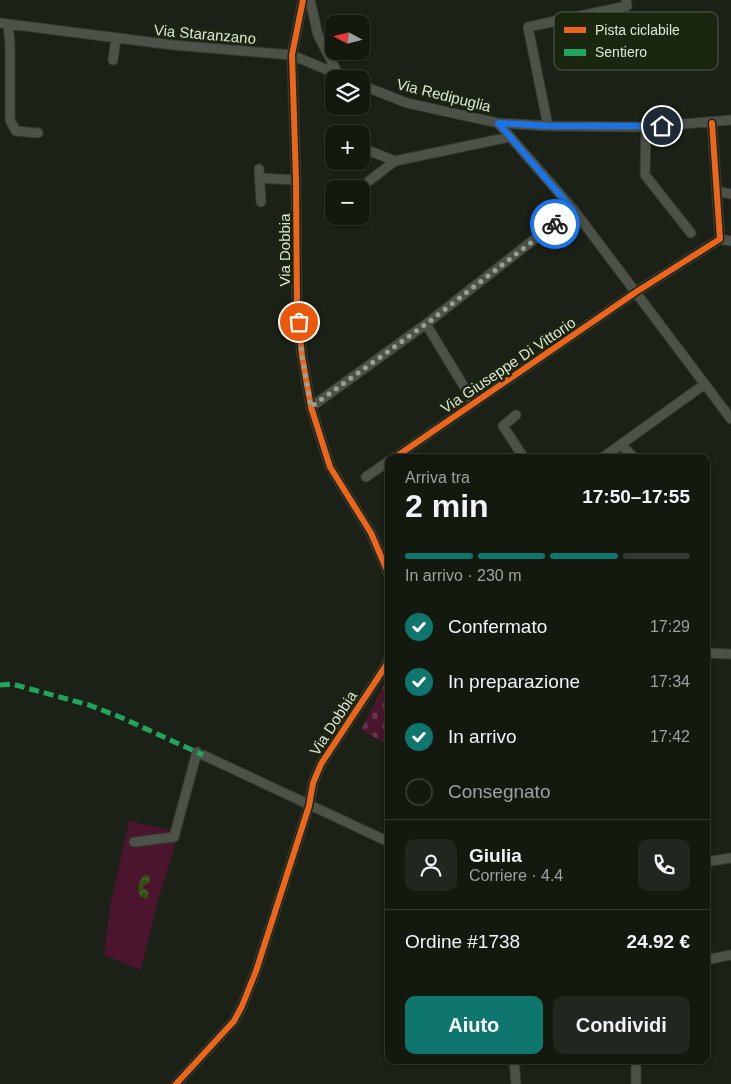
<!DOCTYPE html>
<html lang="it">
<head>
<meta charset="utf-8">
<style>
  :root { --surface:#141910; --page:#21261e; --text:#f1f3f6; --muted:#9da09f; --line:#333830; --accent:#0f766e }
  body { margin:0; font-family:Arial,sans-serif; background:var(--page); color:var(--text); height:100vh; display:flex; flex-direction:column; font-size:19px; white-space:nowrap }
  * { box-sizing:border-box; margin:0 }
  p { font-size:16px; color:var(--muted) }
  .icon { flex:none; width:28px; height:28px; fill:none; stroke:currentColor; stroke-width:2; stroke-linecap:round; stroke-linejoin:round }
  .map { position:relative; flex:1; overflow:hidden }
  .side { position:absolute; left:385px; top:454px; width:325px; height:610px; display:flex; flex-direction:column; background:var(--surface); border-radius:10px; box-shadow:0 1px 4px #0004,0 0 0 1px var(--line) }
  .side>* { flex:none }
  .needle { width:32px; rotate:277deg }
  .tools { position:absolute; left:325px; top:15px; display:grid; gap:10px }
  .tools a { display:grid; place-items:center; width:45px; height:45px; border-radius:10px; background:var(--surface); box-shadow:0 1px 4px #0004,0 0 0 1px var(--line); font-size:25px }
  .pin { position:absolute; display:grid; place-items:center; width:42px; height:42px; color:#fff; margin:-21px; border:2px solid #fff; border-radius:50%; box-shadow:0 1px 5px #0007 }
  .courier { position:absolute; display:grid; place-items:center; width:50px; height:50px; margin:-25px; border:4px solid #1a73e8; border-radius:50%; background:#fff; color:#222; box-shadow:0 1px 6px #0007 }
  .head em { font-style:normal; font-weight:600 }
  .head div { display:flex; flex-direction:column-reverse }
  .head { display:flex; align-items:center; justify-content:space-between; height:85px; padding:0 20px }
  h1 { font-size:32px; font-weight:600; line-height:38px }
  .bar { display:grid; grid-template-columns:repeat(4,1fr); gap:8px 5px; align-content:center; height:60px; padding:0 20px }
  .bar i { height:6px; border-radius:4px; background:var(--line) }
  .bar .selected { background:var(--accent) }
  .bar p { grid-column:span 4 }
  .line { display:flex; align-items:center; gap:12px; padding:0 20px; border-top:1px solid var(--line) }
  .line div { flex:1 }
  .round { display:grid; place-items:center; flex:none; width:52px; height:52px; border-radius:10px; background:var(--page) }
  ol { padding:0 20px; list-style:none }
  li { display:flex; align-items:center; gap:15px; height:55px }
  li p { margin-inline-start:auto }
  li .icon { padding:5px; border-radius:50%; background:var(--accent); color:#fff; stroke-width:4 }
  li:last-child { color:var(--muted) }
  li i { width:28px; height:28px; border:2px solid var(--line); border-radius:50% }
  .cta { display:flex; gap:10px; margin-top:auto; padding:10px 20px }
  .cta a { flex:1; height:58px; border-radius:10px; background:var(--accent); color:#fff; font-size:20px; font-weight:600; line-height:58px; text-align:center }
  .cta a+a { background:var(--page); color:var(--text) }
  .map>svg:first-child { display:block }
  .cemetery { fill:url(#cemetery-stones) }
  .garden { fill:#4b152e }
  .water { fill:url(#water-waves) }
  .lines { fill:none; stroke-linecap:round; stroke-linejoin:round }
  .minor-casing { stroke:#353a32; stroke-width:11 }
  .minor { stroke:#4d5249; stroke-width:9 }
  .quiet { stroke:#20a55d; stroke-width:5; stroke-dasharray:10 5; stroke-linecap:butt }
  .cycleway-casing { stroke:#1b2611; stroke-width:9 }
  .cycleway { stroke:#eb651d; stroke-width:6 }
  .done { stroke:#99a094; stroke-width:5; stroke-dasharray:0 9 }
  .route { stroke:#1a73e8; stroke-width:6 }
  .labels { text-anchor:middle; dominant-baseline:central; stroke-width:5; stroke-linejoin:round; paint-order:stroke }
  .street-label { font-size:15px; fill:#dde5d8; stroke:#1b2611 }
  .key { fill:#1b2611; stroke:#555f4d; stroke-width:1 }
  .key-label { font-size:14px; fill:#dde5d8 }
</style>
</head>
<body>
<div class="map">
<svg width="731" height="1084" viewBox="0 0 731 1084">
  <defs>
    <pattern id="cemetery-stones" width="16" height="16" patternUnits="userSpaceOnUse" patternTransform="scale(1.25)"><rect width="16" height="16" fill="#4b152e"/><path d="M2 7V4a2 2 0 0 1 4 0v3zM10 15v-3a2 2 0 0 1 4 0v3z" fill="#64374c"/></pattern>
    <pattern id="water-waves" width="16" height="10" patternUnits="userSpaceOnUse" patternTransform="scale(1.25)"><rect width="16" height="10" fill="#345013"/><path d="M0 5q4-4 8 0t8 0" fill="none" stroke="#516935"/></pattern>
  </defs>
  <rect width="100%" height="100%" fill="#1b2116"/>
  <path class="cemetery" d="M389,675V745L361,730Z"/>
  <path class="garden" d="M129,821L179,832L158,900L141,970L104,955L111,902Z"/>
  <path class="water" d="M144,875L149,876L150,878L149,883L144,885L143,887L149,893L147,899L141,897C136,889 139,882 144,875Z"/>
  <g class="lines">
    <g class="minor-casing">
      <path id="minor" d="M303,0L292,55L296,180L297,305L302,356L311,407L330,467L371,533L389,575
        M310,0L318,35L337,72
        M0,23L173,45L292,55L349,79
        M8,24L10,45V120L16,131L38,133
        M113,60L116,38
        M361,85L407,103L498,123L548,126L646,127L731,120
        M498,123L573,209L731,419
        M548,126L528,27L627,6L626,0
        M646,127L645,175L691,233
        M365,149L395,161
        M259,169L261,202
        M260,178L296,180
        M369,181L395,161L510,137
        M717,191L731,194
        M720,239L731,241
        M426,324L474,403
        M311,407L426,324L573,209
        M516,415L503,426L524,458
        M621,444L634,458
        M394,458L636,292L720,239L712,123
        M602,458L705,384
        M366,477L389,461
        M706,653L731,654
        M203,755L389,842
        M134,842L174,837L197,752
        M706,862L731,858
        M706,960L731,955
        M514,1060L516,1084
        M636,1060V1084
        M176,1084L234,1021L242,1006L256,971L309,806L313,783L321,764L385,667L389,659"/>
    </g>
    <use href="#minor" class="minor"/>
    <path class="quiet" d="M0,685L12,684L89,705L120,717L203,755"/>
    <g class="cycleway-casing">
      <path id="cycleway" d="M303,0L292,55L296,180L297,305L302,356L311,407L330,467L371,533L389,575
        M394,458L636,292L720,239L712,123
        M176,1084L234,1021L242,1006L256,971L309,806L313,783L321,764L385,667L389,659"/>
    </g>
    <use href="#cycleway" class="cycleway"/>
  </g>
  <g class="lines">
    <path class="done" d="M299,322L302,356L311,407L426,324L555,224"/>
    <path class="route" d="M555,224L573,210L498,123L548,126H662"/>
  </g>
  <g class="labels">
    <g class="street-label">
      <text transform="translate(205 34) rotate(5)">Via Staranzano</text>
      <text transform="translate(444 95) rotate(14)">Via Redipuglia</text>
      <text transform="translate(284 250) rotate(-90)">Via Dobbia</text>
      <text transform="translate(508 365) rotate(-34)">Via Giuseppe Di Vittorio</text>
      <text transform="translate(333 723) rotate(-57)">Via Dobbia</text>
    </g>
  </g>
  <rect x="554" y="12" width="164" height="58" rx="8" class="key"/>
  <rect x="564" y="27" width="22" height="6" fill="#eb651d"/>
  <rect x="564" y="49" width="22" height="7" fill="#20a55d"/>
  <g class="key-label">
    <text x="595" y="35">Pista ciclabile</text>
    <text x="595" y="57">Sentiero</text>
  </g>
</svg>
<div class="tools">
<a><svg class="needle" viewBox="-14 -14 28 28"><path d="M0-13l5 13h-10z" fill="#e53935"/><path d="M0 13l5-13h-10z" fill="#9da09f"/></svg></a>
<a><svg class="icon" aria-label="layers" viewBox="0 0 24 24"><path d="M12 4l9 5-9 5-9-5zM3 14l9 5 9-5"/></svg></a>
<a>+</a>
<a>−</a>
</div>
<div class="pin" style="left:299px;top:322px;background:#ea580c"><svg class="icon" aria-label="bag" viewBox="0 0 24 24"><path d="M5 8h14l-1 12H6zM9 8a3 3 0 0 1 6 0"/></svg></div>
<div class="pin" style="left:662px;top:126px;background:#1f2937"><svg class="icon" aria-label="home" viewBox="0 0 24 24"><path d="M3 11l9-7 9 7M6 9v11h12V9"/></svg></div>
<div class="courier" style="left:555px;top:224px"><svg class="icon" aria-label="bike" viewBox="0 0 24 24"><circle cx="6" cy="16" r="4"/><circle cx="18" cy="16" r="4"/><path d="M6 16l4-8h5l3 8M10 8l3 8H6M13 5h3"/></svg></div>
<section class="side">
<div class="head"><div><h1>2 min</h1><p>Arriva tra</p></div><em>17:50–17:55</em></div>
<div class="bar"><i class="selected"></i><i class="selected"></i><i class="selected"></i><i></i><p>In arrivo · 230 m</p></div>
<ol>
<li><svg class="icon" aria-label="check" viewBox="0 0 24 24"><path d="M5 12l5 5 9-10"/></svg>Confermato<p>17:29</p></li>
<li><svg class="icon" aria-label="check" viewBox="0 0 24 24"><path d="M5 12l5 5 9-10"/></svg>In preparazione<p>17:34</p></li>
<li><svg class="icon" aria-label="check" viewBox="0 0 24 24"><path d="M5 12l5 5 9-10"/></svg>In arrivo<p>17:42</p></li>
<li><i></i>Consegnato</li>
</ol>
<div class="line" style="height:90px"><a class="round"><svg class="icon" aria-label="person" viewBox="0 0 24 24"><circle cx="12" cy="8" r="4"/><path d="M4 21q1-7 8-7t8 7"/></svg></a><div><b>Giulia</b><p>Corriere · 4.4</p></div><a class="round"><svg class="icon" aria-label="phone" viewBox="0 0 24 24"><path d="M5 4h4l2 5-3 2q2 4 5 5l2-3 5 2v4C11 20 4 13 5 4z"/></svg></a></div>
<div class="line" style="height:65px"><div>Ordine #1738</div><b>24.92 €</b></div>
<div class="cta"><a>Aiuto</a><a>Condividi</a></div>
</section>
</div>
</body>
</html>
